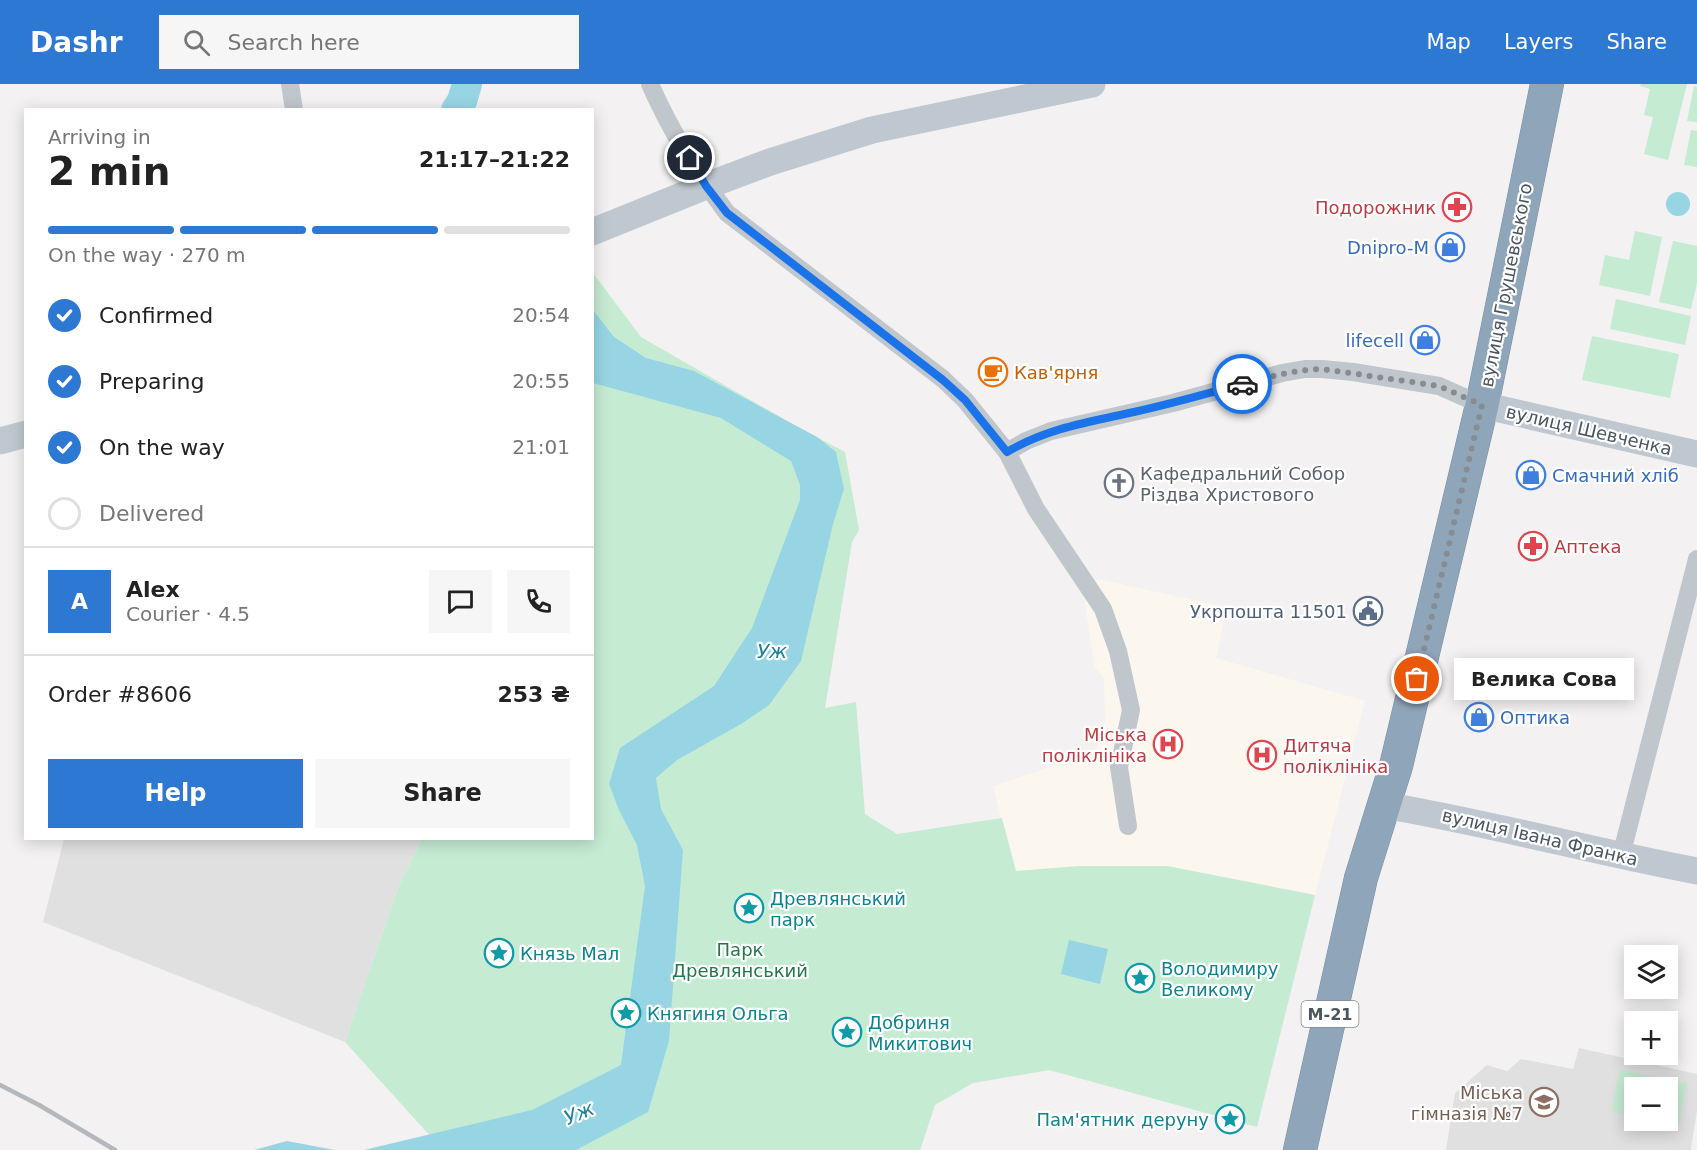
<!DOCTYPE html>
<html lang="en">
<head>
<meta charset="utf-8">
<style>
  :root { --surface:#fff; --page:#f6f6f6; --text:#222; --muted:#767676; --line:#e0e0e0; --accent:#2d78d2 }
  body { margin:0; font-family:"DejaVu Sans",sans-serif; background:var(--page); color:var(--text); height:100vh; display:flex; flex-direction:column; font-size:22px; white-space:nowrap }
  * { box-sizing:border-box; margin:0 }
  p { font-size:20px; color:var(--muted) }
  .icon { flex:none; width:33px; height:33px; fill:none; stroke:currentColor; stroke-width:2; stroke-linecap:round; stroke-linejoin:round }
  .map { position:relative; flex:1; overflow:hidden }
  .drawer { position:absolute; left:24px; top:24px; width:570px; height:732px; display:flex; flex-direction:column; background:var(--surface); border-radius:0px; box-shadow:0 3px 15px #0003 }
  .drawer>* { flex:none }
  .fabs { position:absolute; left:1624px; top:861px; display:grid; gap:12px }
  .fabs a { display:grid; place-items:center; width:54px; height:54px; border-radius:0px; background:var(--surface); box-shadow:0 3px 15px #0003; font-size:30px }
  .pin { position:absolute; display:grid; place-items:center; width:51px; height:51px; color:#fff; margin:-26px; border:3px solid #fff; border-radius:50%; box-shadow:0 2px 6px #0007 }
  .courier { position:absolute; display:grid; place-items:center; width:60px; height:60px; margin:-30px; border:4px solid #1a73e8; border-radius:50%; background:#fff; color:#222; box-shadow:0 2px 8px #0007 }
  .bubble { position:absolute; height:42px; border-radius:0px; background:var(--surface); box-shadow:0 3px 15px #0003; font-size:20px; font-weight:800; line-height:42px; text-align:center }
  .summary em { font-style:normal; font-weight:800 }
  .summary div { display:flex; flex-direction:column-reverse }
  .summary { display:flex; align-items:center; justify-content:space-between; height:102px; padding:0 24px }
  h1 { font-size:39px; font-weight:800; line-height:45px }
  .bar { display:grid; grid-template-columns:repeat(4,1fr); gap:9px 6px; align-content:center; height:72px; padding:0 24px }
  .bar i { height:8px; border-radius:4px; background:var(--line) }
  .bar .active { background:var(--accent) }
  .bar p { grid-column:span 4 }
  .line { display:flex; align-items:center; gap:15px; padding:0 24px; border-top:2px solid var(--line) }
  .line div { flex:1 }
  .round { display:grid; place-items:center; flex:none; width:63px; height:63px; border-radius:0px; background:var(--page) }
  ol { padding:0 24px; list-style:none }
  li { display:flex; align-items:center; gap:18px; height:66px }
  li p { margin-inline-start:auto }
  li .icon { padding:6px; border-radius:50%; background:var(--accent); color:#fff; stroke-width:4 }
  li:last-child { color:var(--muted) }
  li i { width:33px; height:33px; border:3px solid var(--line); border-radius:50% }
  .button { display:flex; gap:12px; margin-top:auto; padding:12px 24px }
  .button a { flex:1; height:69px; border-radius:0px; background:var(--accent); color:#fff; font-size:24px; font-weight:800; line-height:69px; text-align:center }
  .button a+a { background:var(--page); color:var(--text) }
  header { display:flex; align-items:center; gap:36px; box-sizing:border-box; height:84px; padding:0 30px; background:var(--accent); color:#fff }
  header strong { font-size:28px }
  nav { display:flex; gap:33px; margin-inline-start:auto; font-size:21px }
  .search { width:420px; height:54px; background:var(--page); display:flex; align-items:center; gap:15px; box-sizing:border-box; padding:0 21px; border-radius:0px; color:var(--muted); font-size:22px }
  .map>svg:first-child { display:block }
  .commercial { fill:#fbf7ee }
  .education { fill:#e1e0e1; fill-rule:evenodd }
  .green { fill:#c5ebd3 }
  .water { fill:#97d5e4 }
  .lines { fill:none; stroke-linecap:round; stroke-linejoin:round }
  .river { stroke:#97d5e4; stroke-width:30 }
  .highway-casing { stroke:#7a90a6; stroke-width:34 }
  .street { stroke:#bfc6cc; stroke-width:18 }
  .secondary { stroke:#bfc8d0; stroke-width:27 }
  .highway { stroke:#8ea5ba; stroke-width:33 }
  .rail { stroke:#b4b7bb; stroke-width:4.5 }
  .done { stroke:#868c91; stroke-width:6; stroke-dasharray:0 10.8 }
  .route { stroke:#1a73e8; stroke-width:8 }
  .labels { text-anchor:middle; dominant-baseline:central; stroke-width:4.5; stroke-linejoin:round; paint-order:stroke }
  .shield { fill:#fff; stroke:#81888e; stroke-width:1.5 }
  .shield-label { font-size:16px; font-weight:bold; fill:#4b555d }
  .health-label { font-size:18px; fill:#be3a42; stroke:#fff; text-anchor:end }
  .shop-label { font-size:18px; fill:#366cbe; stroke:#fff; text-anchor:end }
  .street-label { font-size:18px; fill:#4b555d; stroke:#fff }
  .food-label { font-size:18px; fill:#c56008; stroke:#fff; text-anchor:start }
  .worship-label { font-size:18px; fill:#5b616d; stroke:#fff; text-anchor:start }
  .service-label { font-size:18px; fill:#4e5e75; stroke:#fff; text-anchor:end }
  .culture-label { font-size:18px; fill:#0d838f; stroke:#fff; text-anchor:start }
  .park-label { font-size:18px; fill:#22784b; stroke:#fff }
  .education-label { font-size:18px; fill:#785e54; stroke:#fff; text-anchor:end }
  .water-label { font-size:20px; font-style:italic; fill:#1b8098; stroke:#fff }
</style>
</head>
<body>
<header>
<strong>Dashr</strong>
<div class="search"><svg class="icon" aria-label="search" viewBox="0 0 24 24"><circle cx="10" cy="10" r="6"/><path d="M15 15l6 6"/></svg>Search here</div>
<nav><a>Map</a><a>Layers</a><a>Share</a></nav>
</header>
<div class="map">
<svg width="1697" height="1066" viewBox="0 0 1697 1066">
  <rect width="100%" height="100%" fill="#f3f1f1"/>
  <path class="commercial" d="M1097,495L1227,523L1216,574L1365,617L1315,811L1167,782H1080L1015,787L993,702L1095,668L1105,638L1104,594L1095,584L1083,509Z"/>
  <path class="education" d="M64,755H422L399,801L345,958L43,838Z
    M1579,964L1697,990V1027L1691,1064L1692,1066H1446L1455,1009L1487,981L1507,987L1521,975L1573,985ZM1635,1004H1668V1036H1635Z"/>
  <path class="green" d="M1641,0H1687L1668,76L1644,70L1653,33L1644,31L1650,5L1640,2Z
    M1694,2L1697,3V38L1687,37Z
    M1691,46L1697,47V83L1684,81Z
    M1635,147L1662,153L1650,212L1599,201L1605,171L1629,176Z
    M1673,157L1697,162V199L1691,225L1659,218Z
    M593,189L641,253L796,342L845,368L859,446L852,458L825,624L856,618L865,730L897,750L1002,734L1016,787L1080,782H1167L1315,811L1257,1043L1049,986L973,999L935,1021L920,1066H443L345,958L399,801L422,755L592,754Z
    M1616,215L1691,232L1685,261L1610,245Z
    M1592,252L1679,270L1670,314L1582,296Z
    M1620,986L1687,999L1679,1040L1660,1037L1668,1036V1004H1635V1032L1611,1027Z"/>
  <path class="water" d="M1666 120a12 12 0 1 1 24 0a12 12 0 1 1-24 0Z
    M593,226L614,253L646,274L694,287L817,353L836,368L844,405L833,440L801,577L769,621L741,640L677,676L656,694L661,725L683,766L669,957L648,1028L576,1066H364L532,1026L621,981L645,802L637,761L619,726L609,700L620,664L714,602L752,544L800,416V401L791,377L721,334L593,299Z
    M1069,856L1108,865L1100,900L1061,890Z
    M287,1057L335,1066H254Z"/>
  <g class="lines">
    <path class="river" d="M456,26L462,17L467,0"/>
    <g class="highway-casing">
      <path id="highway" d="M1300,1066L1361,794L1396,682L1482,321L1547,0"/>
    </g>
    <path class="street" d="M290,0L294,26
      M650,0C670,46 697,89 727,129L943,295L965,316L1007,368L1036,425L1103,525L1118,567L1131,626L1119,683L1128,742
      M1007,368L1026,357L1051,347L1173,319L1282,289L1305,285H1322L1353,288L1439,302L1482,321
      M1621,772L1697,475"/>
    <path class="secondary" d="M592,148L706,102L770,78L872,46L1092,0
      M1482,321L1697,370
      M0,357L26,350
      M1383,721C1489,739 1592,767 1697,787"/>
    <use href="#highway" class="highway"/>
    <path class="rail" d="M0,1001L39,1021L115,1066"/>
  </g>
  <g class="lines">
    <path class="done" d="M1242,300C1269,293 1294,286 1322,285L1439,302L1482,321L1417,595"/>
    <path class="route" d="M690,74L706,102L727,129L943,296L965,316L1007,368C1048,344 1089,338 1134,328C1171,320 1206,310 1242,300"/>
  </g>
  <defs>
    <g id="pharmacy-ring" transform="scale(1.5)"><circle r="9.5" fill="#fff" stroke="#e0444e" stroke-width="1.5"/><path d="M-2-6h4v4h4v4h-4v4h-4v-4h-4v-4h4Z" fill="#e0444e"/></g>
    <g id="shop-ring" transform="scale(1.5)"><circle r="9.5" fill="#fff" stroke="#3f7fe0" stroke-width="1.5"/><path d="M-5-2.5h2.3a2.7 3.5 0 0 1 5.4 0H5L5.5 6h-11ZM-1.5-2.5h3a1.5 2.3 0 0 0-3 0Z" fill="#3f7fe0"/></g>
    <g id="cafe-ring" transform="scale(1.5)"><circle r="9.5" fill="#fff" stroke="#e8710a" stroke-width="1.5"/><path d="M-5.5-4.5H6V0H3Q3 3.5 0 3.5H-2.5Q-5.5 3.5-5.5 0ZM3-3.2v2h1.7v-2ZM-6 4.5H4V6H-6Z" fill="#e8710a"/></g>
    <g id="church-ring" transform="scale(1.5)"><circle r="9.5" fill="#fff" stroke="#6b7280" stroke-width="1.5"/><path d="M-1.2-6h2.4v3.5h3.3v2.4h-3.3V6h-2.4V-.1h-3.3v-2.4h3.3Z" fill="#6b7280"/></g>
    <g id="civic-ring" transform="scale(1.5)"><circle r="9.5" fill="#fff" stroke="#5c6f8a" stroke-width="1.5"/><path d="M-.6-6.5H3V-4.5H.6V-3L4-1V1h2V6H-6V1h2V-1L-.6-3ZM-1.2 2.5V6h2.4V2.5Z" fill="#5c6f8a"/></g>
    <g id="hospital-ring" transform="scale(1.5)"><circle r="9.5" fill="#fff" stroke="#e0444e" stroke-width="1.5"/><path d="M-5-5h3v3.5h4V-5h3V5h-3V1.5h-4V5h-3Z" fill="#e0444e"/></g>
    <g id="sight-ring" transform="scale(1.5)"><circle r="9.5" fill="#fff" stroke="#0f9aa8" stroke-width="1.5"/><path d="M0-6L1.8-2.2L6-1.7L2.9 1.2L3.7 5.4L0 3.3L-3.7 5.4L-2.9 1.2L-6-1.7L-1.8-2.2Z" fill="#0f9aa8"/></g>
    <g id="school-ring" transform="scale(1.5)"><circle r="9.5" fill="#fff" stroke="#8d6e63" stroke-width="1.5"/><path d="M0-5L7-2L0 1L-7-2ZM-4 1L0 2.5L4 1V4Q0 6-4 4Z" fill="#8d6e63"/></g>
  </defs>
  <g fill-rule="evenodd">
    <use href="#pharmacy-ring" x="1457" y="123"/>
    <use href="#shop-ring" x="1450" y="163"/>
    <use href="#shop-ring" x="1425" y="256"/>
    <use href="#cafe-ring" x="993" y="288"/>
    <use href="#shop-ring" x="1531" y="391"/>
    <use href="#church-ring" x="1119" y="399"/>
    <use href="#pharmacy-ring" x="1533" y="462"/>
    <use href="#civic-ring" x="1368" y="527"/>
    <use href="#shop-ring" x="1479" y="633"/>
    <use href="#hospital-ring" x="1168" y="660"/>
    <use href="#hospital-ring" x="1262" y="671"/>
    <use href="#sight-ring" x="749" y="824"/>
    <use href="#sight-ring" x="499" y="869"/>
    <use href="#sight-ring" x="1140" y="894"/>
    <use href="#sight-ring" x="626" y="929"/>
    <use href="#sight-ring" x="847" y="948"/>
    <use href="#school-ring" x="1544" y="1018"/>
    <use href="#sight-ring" x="1230" y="1035"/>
  </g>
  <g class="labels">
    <rect class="shield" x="1301.5" y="917" width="57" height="26" rx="4.5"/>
    <g class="shield-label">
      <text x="1330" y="930">М-21</text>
    </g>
    <g class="health-label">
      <text x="1436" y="123">Подорожник</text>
      <text x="1554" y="462" text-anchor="start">Аптека</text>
      <text x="1147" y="650">Міська<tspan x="1147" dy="21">поліклініка</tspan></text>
      <text x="1283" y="661" text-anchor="start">Дитяча<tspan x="1283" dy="21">поліклініка</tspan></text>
    </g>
    <g class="shop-label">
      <text x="1429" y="163">Dnipro-M</text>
      <text x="1404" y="256">lifecell</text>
      <text x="1552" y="391" text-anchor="start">Смачний хліб</text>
      <text x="1500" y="633" text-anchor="start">Оптика</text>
    </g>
    <g class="street-label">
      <text transform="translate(1506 201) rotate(-79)">вулиця Грушевського</text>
      <text transform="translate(1589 346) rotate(13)">вулиця Шевченка</text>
      <text transform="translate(1540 753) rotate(13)">вулиця Івана Франка</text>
    </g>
    <g class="food-label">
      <text x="1014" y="288">Кав'ярня</text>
    </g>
    <g class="worship-label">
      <text x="1140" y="389">Кафедральний Собор<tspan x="1140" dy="21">Різдва Христового</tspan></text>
    </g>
    <g class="service-label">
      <text x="1347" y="527">Укрпошта 11501</text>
    </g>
    <g class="culture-label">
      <text x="770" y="814">Древлянський<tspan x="770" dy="21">парк</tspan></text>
      <text x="520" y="869">Князь Мал</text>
      <text x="1161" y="884">Володимиру<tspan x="1161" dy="21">Великому</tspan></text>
      <text x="647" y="929">Княгиня Ольга</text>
      <text x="868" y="938">Добриня<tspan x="868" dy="21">Микитович</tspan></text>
      <text x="1209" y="1035" text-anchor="end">Пам'ятник деруну</text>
    </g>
    <g class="park-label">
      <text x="740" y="865">Парк<tspan x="740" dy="21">Древлянський</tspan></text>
    </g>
    <g class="education-label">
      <text x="1523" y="1008">Міська<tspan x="1523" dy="21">гімназія №7</tspan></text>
    </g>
    <g class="water-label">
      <text x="772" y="567">Уж</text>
      <text transform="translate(579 1029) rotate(-23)">Уж</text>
    </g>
  </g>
</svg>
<div class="fabs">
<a><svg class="icon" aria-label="layers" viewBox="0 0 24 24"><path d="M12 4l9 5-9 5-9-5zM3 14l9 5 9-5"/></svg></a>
<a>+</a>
<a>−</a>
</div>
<div class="pin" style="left:1417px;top:595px;background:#ea580c"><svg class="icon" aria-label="bag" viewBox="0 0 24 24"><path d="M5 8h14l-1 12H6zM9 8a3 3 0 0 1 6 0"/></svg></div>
<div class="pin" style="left:690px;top:74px;background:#1f2937"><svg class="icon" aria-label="home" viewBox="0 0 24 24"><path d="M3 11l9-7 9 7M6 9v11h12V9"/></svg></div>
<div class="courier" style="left:1242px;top:300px"><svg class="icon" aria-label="car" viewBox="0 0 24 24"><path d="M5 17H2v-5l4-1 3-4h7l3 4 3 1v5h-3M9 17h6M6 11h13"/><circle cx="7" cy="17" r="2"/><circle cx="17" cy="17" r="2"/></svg></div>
<div class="bubble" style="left:1454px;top:574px;width:180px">Велика Сова</div>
<section class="drawer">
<div class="summary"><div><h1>2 min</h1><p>Arriving in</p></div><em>21:17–21:22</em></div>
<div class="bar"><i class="active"></i><i class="active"></i><i class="active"></i><i></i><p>On the way · 270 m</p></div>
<ol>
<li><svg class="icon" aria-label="check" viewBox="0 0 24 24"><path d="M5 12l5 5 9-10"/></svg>Confirmed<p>20:54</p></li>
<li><svg class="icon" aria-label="check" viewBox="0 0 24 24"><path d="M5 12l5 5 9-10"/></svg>Preparing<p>20:55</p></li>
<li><svg class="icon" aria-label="check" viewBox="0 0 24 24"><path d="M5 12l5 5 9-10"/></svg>On the way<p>21:01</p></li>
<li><i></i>Delivered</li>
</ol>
<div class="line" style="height:108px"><b class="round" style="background:var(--accent);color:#fff">A</b><div><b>Alex</b><p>Courier · 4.5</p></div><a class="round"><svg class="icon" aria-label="chat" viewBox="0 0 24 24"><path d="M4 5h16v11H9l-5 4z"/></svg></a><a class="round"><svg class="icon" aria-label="phone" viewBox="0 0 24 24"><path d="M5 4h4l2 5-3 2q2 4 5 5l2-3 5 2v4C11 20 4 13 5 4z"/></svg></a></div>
<div class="line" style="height:78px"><div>Order #8606</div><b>253 ₴</b></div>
<div class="button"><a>Help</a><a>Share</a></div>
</section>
</div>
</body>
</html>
